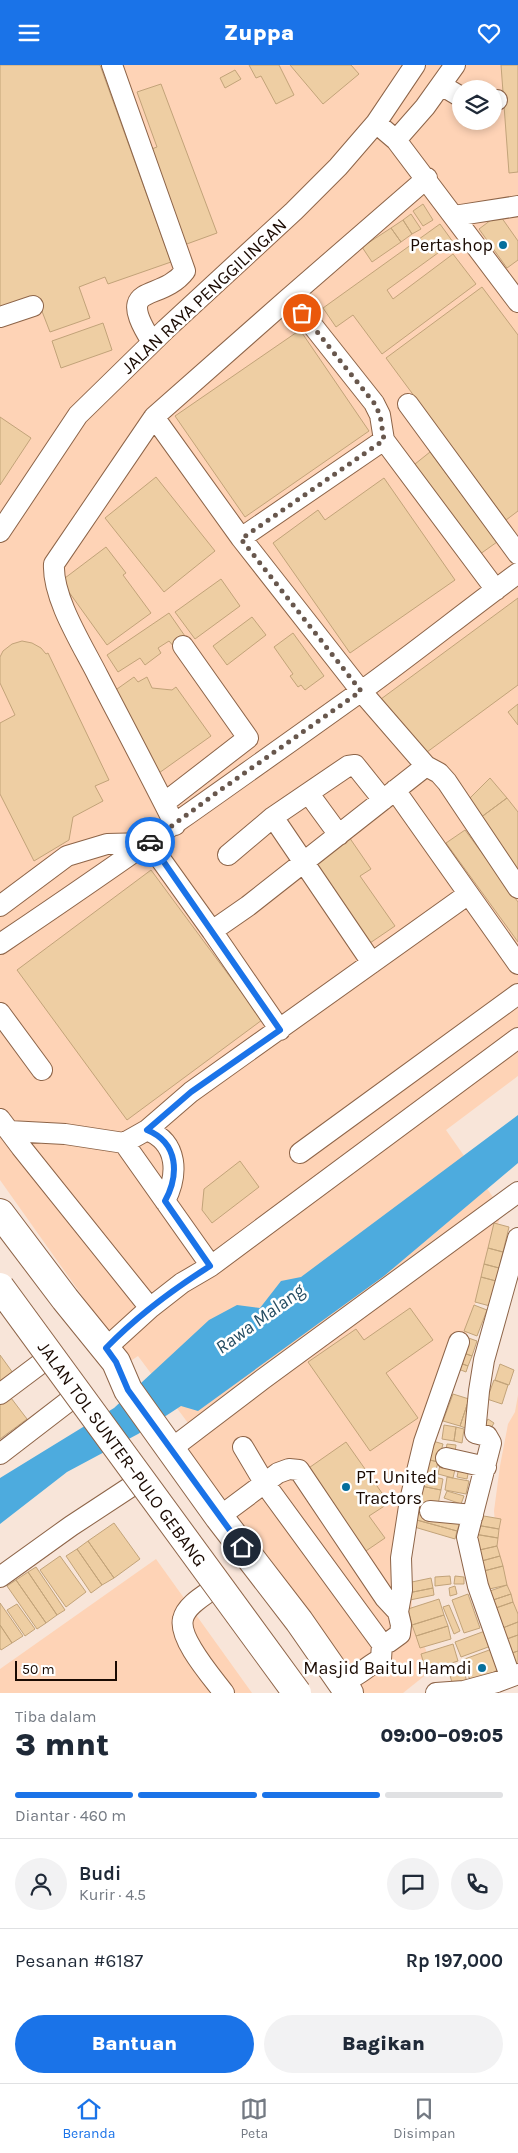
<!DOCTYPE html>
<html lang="id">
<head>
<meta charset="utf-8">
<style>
  :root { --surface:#fff; --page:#f2f2f3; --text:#1f2937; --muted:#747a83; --line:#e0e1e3; --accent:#1a73e8 }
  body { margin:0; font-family:Karla,sans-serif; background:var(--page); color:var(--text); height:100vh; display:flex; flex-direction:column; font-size:19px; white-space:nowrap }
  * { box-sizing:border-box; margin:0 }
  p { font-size:16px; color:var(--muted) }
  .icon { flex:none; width:28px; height:28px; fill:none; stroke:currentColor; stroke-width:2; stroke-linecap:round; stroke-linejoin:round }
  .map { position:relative; height:1628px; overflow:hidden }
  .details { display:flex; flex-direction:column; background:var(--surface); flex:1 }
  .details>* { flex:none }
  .controls { position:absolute; left:452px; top:15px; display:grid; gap:10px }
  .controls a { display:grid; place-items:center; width:50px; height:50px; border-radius:50%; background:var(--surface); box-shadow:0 2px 8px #0003; font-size:25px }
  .scale { position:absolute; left:15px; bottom:12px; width:102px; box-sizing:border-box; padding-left:5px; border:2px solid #1a0a02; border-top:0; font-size:14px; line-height:18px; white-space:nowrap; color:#1a0a02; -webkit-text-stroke:4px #fff; paint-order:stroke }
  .pin { position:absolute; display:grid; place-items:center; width:42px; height:42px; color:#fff; margin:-21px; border:2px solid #fff; border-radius:50%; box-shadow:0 1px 5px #0007 }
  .courier { position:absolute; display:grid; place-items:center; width:50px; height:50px; margin:-25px; border:4px solid #1a73e8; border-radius:50%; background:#fff; color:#222; box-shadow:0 1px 6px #0007 }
  .summary em { font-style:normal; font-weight:800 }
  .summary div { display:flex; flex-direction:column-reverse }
  .summary { display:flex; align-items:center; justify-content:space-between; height:85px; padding:0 15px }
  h1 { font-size:32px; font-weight:800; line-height:38px }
  .bar { display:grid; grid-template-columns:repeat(4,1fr); gap:8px 5px; align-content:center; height:60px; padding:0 15px }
  .bar i { height:6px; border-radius:4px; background:var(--line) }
  .bar .selected { background:var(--accent) }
  .bar p { grid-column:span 4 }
  .line { display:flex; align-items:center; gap:12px; padding:0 15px; border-top:1px solid var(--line) }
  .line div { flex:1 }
  .round { display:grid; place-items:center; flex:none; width:52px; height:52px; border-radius:26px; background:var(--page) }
  .cta { display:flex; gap:10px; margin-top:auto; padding:10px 15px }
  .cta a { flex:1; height:58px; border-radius:30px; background:var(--accent); color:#fff; font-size:20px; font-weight:800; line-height:58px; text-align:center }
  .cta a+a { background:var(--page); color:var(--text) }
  header { display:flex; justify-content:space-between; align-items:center; height:65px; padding:0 15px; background:var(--accent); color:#fff; font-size:22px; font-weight:800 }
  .tab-bar { display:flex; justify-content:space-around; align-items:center; height:70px; border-top:1px solid var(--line); background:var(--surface); font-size:14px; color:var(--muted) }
  .tab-bar a { display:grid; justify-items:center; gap:2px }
  .tab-bar .selected { color:var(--accent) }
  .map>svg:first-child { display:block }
  .built { fill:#fed3b6; fill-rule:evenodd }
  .water { fill:#4dabde }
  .building { fill:#eecea3; stroke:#c2a379 }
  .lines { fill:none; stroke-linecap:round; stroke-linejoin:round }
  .minor-casing { stroke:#8d6448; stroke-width:22 }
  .highway-casing { stroke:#8d6448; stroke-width:30 }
  .minor { stroke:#fff; stroke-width:20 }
  .highway { stroke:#fff; stroke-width:28 }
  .highway-bridge-casing { stroke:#8d6448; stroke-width:30; stroke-linecap:butt }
  .highway-bridge { stroke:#fff; stroke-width:28 }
  .done { stroke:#68574d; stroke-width:5; stroke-dasharray:0 9 }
  .route { stroke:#1a73e8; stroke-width:6 }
  .poi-dot { fill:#066f9c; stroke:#fff; stroke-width:2 }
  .labels { text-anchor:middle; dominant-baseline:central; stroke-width:5; stroke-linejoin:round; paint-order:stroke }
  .poi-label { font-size:18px; fill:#1a0a02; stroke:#fff; text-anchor:end }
  .street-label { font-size:18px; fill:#1a0a02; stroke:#fff }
  .water-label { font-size:19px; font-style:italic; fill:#254d63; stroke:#fff }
</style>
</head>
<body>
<header><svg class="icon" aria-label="menu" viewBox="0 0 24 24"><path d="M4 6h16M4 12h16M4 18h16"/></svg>Zuppa<svg class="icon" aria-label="heart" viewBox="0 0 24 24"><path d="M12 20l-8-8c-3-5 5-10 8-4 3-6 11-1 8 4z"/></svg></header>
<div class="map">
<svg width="518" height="1628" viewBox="0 0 518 1628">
  <rect width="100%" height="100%" fill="#f8e5d9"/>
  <path class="built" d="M0,0H518V1011L446,1065L502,1145L463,1282L410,1445L412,1548L433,1604L403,1628H349L169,1372L188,1358L138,1291L129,1297L0,1115ZM461,24H494V56H461Z
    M518,1330V1556L498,1491L494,1446L500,1401L508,1359L515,1347Z
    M156,1494L252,1628H0V1604Z"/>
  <path class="water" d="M518,1050V1098L384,1211L198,1346L181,1341L138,1369L67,1407L0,1459V1413L114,1343L209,1255L237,1240L260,1243L281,1216L301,1212Z"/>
  <path class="building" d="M0,0H100L171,197L108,219L105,212L79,222L90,253L50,267L38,236L0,250Z
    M249,0H279L294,30L276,39L261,11L256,13Z
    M290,0H351L359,9L323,39Z
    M501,0H518V107L509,108Z
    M235,5L241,14L225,23L220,13Z
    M161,19L217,168L184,180L149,85L157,82L137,27Z
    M423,139L433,155L423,161L413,146Z
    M411,149L421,164L412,169L403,155Z
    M499,149L518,176V195L507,203L479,164Z
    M403,155L412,169L401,177L391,163Z
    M440,159L453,177L387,225L393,234L453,189L476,219L382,289L353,250L336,262L323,243Z
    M391,163L401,177L372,197L362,182Z
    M482,222L518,270V446L506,455L386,293Z
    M103,258L112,285L61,303L52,276Z
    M300,265L369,366L245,452L175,351Z
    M0,352L31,373L0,420Z
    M430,387L497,477L476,492L410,403Z
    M156,412L215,486L164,527L105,453Z
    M384,413L455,515L350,588L273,478L318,445L325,455Z
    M106,482L126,508L123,510L151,548L107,580L61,516Z
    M221,514L240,541L195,574L175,547Z
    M518,533V620L423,690L381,634Z
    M169,548L187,574L175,583L169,576L158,583L161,588L145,600L140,593L118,607L107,590Z
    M252,552L266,570L227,600L213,581Z
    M293,568L324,611L305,625L301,620L298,622L290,611L293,609L274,582Z
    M22,576L32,578L41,583L46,589L48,588L109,715L95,721L103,736L73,752L69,775L34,796L0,729V658L15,650L0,618V592L3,586L12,579Z
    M134,612L138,617L147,612L152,623L172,625L176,622L211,671L159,708L110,629Z
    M518,639V660L508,647Z
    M490,713L507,733L480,753L466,737Z
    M507,733L518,747V805L480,753Z
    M465,765L518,837V877L446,778Z
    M349,772L371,804L360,811L395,861L370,878L314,797Z
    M151,805L262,955L127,1055L17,905Z
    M240,1096L259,1122L212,1158L202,1145L204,1124Z
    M494,1158L509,1162L503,1187L488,1183Z
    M488,1183L503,1187L499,1203L484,1199Z
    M484,1199L499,1203L496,1216L481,1212Z
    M481,1212L496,1216L490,1241L475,1237Z
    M474,1240L487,1245L477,1271L464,1266Z
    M410,1243L433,1275L386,1308L418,1353L370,1386L308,1297L356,1264L364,1275Z
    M463,1271L477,1276L472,1291L458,1286Z
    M458,1286L472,1291L468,1301L455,1296Z
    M0,1290L13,1308L0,1316Z
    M455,1296L468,1301L466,1307L453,1302Z
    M500,1299L514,1305L509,1320L495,1315Z
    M494,1315L508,1320L502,1339L487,1334Z
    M8,1329L27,1354L0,1374V1336Z
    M453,1329L469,1334L460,1361L443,1356Z
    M469,1334L473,1366L460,1361Z
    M488,1354L494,1358L487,1370L481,1366Z
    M444,1360L456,1362L454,1376L442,1374Z
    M456,1362L464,1364L462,1378L454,1376Z
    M426,1374L443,1379L438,1397L422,1393Z
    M346,1377L389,1438L369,1451L385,1473L360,1490L303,1407Z
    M447,1379L456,1380L454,1393L445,1391Z
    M422,1393L438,1397L435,1409L418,1405Z
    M441,1396L456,1400L453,1413L438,1409Z
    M459,1402L469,1404L467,1414L457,1412Z
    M418,1408L443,1414L441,1425L416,1420Z
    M447,1412L469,1416L466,1429L445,1425Z
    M416,1420L441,1425L437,1444L412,1438Z
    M447,1426L464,1431L461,1439L444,1433Z
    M415,1444L460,1457L457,1466L413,1454Z
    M478,1450L501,1454L499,1464L476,1460Z
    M413,1454L457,1466L455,1474L411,1461Z
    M114,1458L140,1494L114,1513L88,1476Z
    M476,1460L499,1464L498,1473L474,1469Z
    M474,1469L498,1473L497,1481L475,1486Z
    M88,1476L114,1513L102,1520L77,1484Z
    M497,1481L500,1491L478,1497L475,1486Z
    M77,1484L102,1520L91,1528L66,1491Z
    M60,1491L86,1527L66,1542L40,1505Z
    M500,1491L503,1501L480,1507L478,1497Z
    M503,1501L507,1520L485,1525L480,1507Z
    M36,1502L65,1545L57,1550L28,1507Z
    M28,1507L57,1550L46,1558L16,1515Z
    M450,1511L451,1519L435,1521V1512Z
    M455,1511L464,1512V1519H454Z
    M431,1513L433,1523L408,1528L407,1518Z
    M16,1515L46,1558L37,1564L7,1521Z
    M507,1520L511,1529L490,1536L487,1527Z
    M455,1521L457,1529L450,1531L449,1523Z
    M433,1523L434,1530L410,1535L408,1528Z
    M468,1529L480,1563L464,1568L452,1535Z
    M511,1529L513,1537L493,1544L490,1536Z
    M439,1534L444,1550L412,1560L408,1544Z
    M513,1537L518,1549V1557L500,1564L493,1544Z
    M0,1538L23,1571L12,1578L0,1560Z
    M17,1539L35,1564L25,1571L7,1545Z
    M449,1540L460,1566L454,1569L443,1542Z
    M444,1550L448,1561L416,1571L412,1560Z
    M518,1557V1570L504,1575L500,1564Z
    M0,1560L12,1578L1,1585L0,1583Z
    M448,1561L451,1574L420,1583L416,1571Z
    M485,1566L491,1581L461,1592L455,1577Z
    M518,1570V1586L509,1589L504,1575Z
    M453,1579L458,1596L426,1606L421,1589Z
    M492,1584L501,1611L472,1620L462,1595Z
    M518,1586V1602L509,1589Z
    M463,1603L467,1617L453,1621L449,1607Z"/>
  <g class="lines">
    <g class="minor-casing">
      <path id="minor" d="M112,0L185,206C160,239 113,215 152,277
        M441,20L461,32
        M494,35H497
        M376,58L396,75L518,237
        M396,75L425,42L455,0
        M454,151L518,141
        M290,232L427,113
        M0,252L33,241
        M408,339L518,489
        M154,352L54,499C52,533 83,581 98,611C124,661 150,710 175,760
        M384,375L380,350L374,338L290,232L154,352L241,473L361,626L426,701L439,708L447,717L518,823
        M0,467L78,350L166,264L294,146L338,102L376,58L415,0
        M241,473L384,375L496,525
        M395,725L518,899
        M309,729L339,770
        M164,738L248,673L183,581
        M273,752L372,898
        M228,790L273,752L348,701L355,700L383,735
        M0,841L67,791L107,779L149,778L212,866L248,841L426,701
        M212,866L280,965
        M0,879C122,797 241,712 360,627C414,588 465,547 518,508
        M0,948L42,1005
        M0,1054L21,1082L150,1243
        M147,1065C179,1078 178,1110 165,1136
        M9,1066L65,1069L124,1078
        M300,1088L518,929
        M211,1201L124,1078L147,1065L191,1027L467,830
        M106,1283L150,1243L182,1218L211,1201L518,973
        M0,1329L44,1296
        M243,1382L265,1419L382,1579L381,1594C366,1601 358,1614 340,1615
        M171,1384L263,1314L518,1127
        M0,1389L78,1329
        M446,1393L486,1402
        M430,1446L473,1450
        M219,1452L278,1408L289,1404L299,1405L385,1533L398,1547
        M0,1512L71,1461L141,1415
        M216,1522C205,1530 186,1540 183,1554C178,1574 213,1613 224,1628
        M382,1579L389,1577L400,1569L401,1560L398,1547L402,1525L401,1493L410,1435L424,1377L459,1277
        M510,1611L478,1521L467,1472L491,1378L487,1371L475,1368L479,1326L484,1295L518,1173
        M436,1628L464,1626L497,1617L518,1609"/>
    </g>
    <g class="highway-casing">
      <path id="highway" d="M0,1148L65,1234L116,1297L128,1325L219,1452L299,1556L349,1628"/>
    </g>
    <use href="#minor" class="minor"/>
    <use href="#highway" class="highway"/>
    <g class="highway-bridge-casing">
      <path id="highway-bridge" d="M0,1222L297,1628"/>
    </g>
    <use href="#highway-bridge" class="highway-bridge"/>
  </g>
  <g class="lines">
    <path class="done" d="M150,777L219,726L361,626L241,474L384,375L380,350L374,338L302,248"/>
    <path class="route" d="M150,777L280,965L191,1027L147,1065C179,1078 179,1110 165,1136L210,1201C172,1225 137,1251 106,1283L116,1297L128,1325L242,1482"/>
  </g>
  <g class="poi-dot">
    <circle cx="503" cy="180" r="5"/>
    <circle cx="346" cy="1422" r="5"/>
    <circle cx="482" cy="1603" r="5"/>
  </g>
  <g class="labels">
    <g class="poi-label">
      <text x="493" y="180">Pertashop</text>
      <text x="356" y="1412" text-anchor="start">PT. United<tspan x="356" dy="21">Tractors</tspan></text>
      <text x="472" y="1603">Masjid Baitul Hamdi</text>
    </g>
    <g class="street-label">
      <text transform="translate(204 231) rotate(-43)">JALAN RAYA PENGGILINGAN</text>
      <text transform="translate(122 1389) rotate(54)">JALAN TOL SUNTER–PULO GEBANG</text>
    </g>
    <g class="water-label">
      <text transform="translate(260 1254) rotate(-36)">Rawa Malang</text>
    </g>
  </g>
</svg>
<div class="controls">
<a><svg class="icon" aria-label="layers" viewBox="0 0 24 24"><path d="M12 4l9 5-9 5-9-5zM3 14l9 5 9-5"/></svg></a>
</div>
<div class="scale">50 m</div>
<div class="pin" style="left:302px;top:248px;background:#ea580c"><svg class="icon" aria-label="bag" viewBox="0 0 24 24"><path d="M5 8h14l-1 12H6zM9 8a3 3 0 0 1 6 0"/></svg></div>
<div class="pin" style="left:242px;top:1482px;background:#1f2937"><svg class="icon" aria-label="home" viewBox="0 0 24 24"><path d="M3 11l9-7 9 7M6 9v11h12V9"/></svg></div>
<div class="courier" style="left:150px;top:777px"><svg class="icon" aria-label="car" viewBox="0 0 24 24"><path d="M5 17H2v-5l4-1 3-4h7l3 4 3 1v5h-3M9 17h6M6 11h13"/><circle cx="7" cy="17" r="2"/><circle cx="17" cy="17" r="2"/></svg></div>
</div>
<section class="details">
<div class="summary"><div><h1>3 mnt</h1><p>Tiba dalam</p></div><em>09:00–09:05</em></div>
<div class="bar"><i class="selected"></i><i class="selected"></i><i class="selected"></i><i></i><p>Diantar · 460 m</p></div>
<div class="line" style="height:90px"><a class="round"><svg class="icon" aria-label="person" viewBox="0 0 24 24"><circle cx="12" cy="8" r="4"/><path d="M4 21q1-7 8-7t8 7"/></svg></a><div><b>Budi</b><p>Kurir · 4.5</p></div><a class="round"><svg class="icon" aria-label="chat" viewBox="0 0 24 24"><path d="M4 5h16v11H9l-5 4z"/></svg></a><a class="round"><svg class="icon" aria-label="phone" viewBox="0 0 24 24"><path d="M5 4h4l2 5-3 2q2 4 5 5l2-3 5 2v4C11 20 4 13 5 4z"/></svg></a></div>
<div class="line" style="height:65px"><div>Pesanan #6187</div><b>Rp 197,000</b></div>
<div class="cta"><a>Bantuan</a><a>Bagikan</a></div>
</section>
<nav class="tab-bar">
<a class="selected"><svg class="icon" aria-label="home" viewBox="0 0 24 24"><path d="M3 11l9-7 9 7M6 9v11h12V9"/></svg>Beranda</a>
<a><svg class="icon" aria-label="map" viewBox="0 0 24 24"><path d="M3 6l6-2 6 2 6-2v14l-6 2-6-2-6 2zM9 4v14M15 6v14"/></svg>Peta</a>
<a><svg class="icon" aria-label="saved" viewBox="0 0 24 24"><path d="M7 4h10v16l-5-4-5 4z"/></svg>Disimpan</a>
</nav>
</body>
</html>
